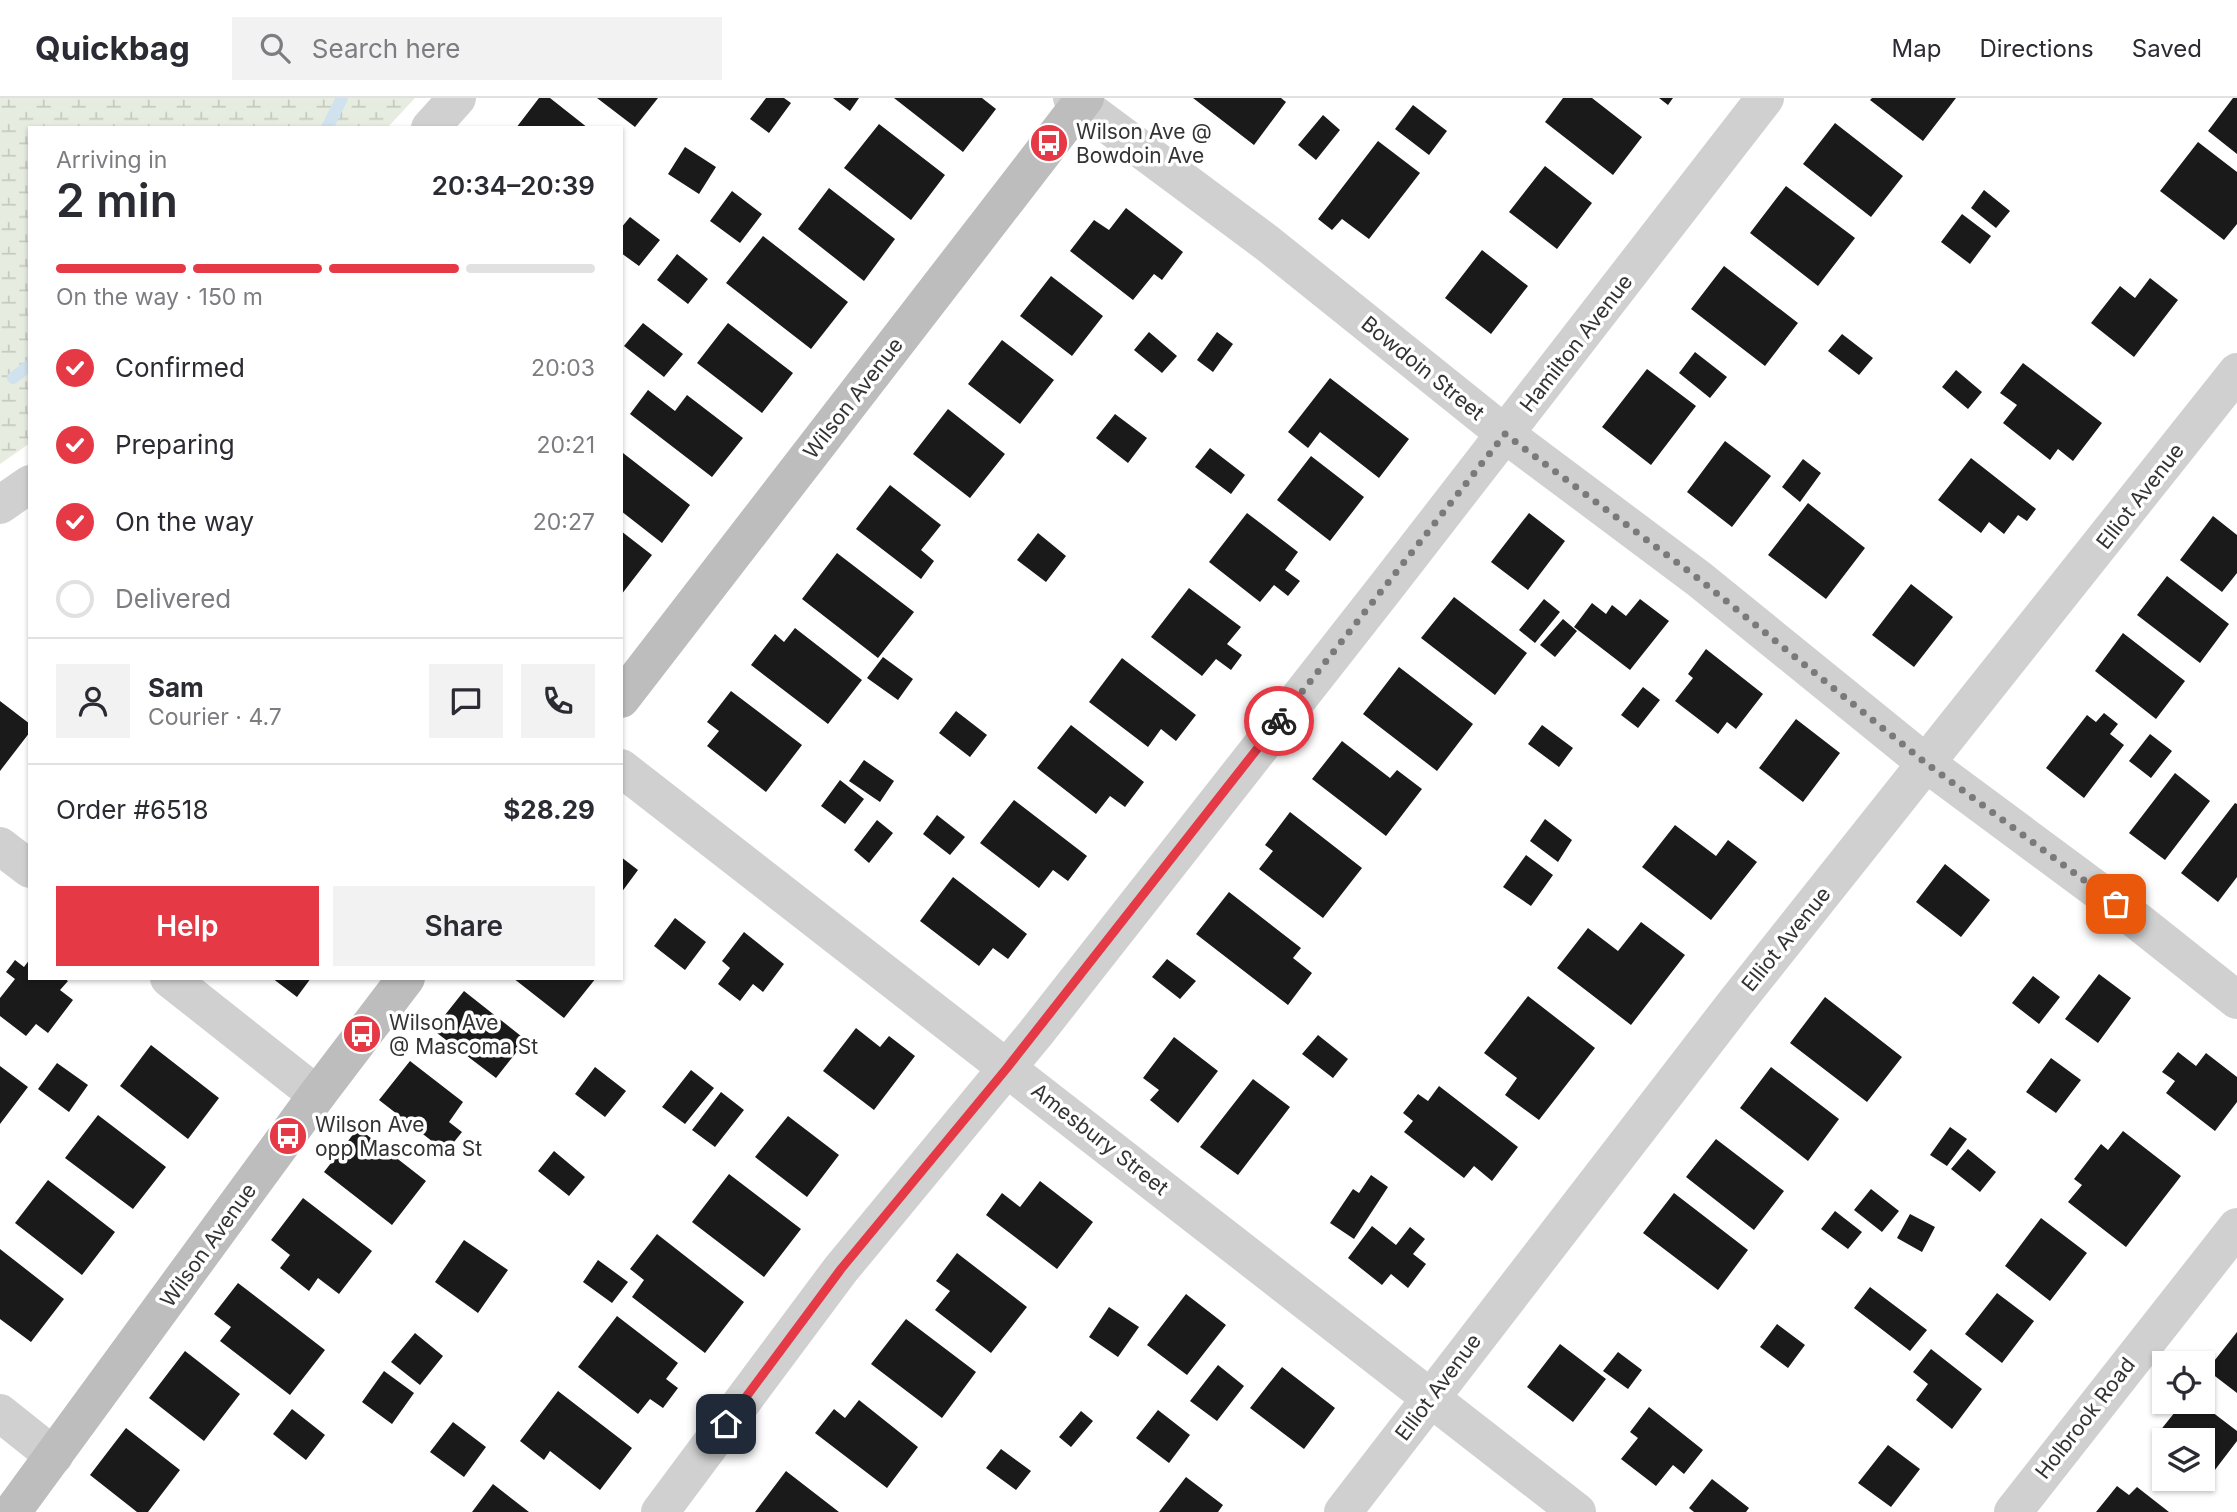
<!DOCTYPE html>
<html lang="en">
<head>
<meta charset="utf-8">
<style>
  :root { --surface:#fff; --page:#f2f2f3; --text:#2b2b33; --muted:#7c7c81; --line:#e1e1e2; --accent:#e63946 }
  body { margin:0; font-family:Inter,sans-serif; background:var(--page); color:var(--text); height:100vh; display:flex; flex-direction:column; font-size:26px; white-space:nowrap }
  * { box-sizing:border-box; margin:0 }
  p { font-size:23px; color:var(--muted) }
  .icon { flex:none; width:38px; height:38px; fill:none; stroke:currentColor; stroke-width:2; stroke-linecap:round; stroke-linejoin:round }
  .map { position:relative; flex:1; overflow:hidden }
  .details { position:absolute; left:28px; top:28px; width:595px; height:854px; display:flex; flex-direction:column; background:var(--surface); border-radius:0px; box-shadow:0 2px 5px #0004 }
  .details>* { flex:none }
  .fabs { position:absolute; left:2152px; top:1253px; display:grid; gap:14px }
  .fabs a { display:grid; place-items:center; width:63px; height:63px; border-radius:0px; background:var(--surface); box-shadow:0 2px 5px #0004; font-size:35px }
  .pin { position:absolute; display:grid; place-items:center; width:60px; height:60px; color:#fff; margin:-30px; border-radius:14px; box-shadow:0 4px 10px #0006 }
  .courier { position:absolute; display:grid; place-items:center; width:70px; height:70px; margin:-35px; border:5px solid #e63946; border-radius:50%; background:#fff; color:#222; box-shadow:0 2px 9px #0007 }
  .summary em { font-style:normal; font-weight:600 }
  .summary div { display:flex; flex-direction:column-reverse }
  .summary { display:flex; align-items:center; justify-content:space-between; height:119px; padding:0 28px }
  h1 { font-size:46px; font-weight:600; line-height:52px }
  .bar { display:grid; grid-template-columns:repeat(4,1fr); gap:10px 7px; align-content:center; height:84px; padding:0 28px }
  .bar i { height:9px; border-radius:5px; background:var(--line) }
  .bar .current { background:var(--accent) }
  .bar p { grid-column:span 4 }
  .line { display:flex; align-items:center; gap:18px; padding:0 28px; border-top:2px solid var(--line) }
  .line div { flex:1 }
  .round { display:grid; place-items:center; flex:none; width:74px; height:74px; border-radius:0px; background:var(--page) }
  ol { padding:0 28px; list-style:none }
  li { display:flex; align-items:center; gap:21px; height:77px }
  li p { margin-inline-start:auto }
  li .icon { padding:7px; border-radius:50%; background:var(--accent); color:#fff; stroke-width:4 }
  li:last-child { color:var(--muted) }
  li i { width:38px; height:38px; border:4px solid var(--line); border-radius:50% }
  .action { display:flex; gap:14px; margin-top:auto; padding:14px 28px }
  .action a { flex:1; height:80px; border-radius:0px; background:var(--accent); color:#fff; font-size:28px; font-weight:600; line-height:80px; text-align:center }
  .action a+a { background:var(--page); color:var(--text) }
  header { display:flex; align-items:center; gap:42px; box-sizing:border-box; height:98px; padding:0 35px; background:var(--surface); border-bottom:2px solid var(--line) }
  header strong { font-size:33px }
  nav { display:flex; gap:38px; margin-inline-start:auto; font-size:24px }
  .search { width:490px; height:63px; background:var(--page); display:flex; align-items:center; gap:18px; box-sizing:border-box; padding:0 24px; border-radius:0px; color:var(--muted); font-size:26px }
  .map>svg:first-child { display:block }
  .wetland { fill:url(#wetland-marsh) }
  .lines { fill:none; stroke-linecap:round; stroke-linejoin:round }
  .stream { stroke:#cfe2ee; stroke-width:12 }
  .building { fill:#1a1a1a }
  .street { stroke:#d0d0d0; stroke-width:38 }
  .secondary { stroke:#bdbdbd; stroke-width:38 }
  .done { stroke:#7a7a7a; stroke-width:7; stroke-dasharray:0 12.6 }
  .route { stroke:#e63946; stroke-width:9 }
  .labels { text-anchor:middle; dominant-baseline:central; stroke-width:7; stroke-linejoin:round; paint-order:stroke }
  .poi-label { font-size:21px; fill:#333; stroke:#fff; text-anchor:start }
  .street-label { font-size:21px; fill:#333; stroke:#fff }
</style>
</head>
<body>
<header>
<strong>Quickbag</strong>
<div class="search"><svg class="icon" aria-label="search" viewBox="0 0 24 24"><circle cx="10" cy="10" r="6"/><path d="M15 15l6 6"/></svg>Search here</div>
<nav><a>Map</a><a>Directions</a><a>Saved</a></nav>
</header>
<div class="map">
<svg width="2237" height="1414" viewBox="0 0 2237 1414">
  <defs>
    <pattern id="wetland-marsh" width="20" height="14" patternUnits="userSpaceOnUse" patternTransform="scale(1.75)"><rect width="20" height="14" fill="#e6ecdf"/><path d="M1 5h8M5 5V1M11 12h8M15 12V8" fill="none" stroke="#c6cbc0"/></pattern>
  </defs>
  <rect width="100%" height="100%" fill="#fff"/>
  <path class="wetland" d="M0,0H415L387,30H30V345L0,366Z"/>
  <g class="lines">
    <path class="stream" d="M327,30L342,0
      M13,280L30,267"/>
  </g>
  <path class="building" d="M539,0H550L588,30H516Z
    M597,0H658L635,29Z
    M766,0H784L791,5L769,35L750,21Z
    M833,0H859L850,13Z
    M894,0H982L996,11L963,54Z
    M1193,0H1281L1286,4L1254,47Z
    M1563,0H1592L1642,39L1613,77L1545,24Z
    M1659,0H1673L1668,7Z
    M1872,0H1956L1923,43L1870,2Z
    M2233,0H2237V56L2208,33Z
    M1413,7L1447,33L1429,57L1395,31Z
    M1323,17L1340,32L1316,62L1298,47Z
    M1835,25L1903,78L1871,119L1803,66Z
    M879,26L945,77L911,122L844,70Z
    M1378,43L1420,75L1369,141L1342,121L1332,132L1318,121Z
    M2198,44L2237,74V126L2224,142L2160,93Z
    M685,49L716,69L699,96L668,76Z
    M1545,68L1592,105L1557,151L1509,114Z
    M1786,88L1855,140L1818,188L1750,135Z
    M829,90L895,141L864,183L798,131Z
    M1984,92L2010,113L1996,130L1971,110Z
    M732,93L762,116L740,145L710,123Z
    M1126,110L1183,154L1162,182L1154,176L1133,202L1070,153L1094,122L1109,132Z
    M1962,116L1991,138L1970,166L1941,144Z
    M630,119L660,142L639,168L621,155V130Z
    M763,138L848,204L811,251L726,185Z
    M1482,152L1528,188L1491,236L1445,200Z
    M677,156L708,181L688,206L657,182Z
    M1724,168L1798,225L1765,268L1691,211Z
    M1051,178L1103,218L1072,258L1020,218Z
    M2150,180L2178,202L2134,259L2091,225L2120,188L2135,200Z
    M643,225L683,256L664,279L624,248Z
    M728,225L793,275L762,315L697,265Z
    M1149,234L1177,258L1162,275L1134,252Z
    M1217,234L1233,246L1213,274L1197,262Z
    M1842,236L1873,260L1859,277L1828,253Z
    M1002,242L1054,282L1020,326L968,286Z
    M1695,254L1727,279L1710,300L1679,275Z
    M2023,265L2102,325L2073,363L2058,351L2050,362L2003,325L2017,307L2000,295Z
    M1647,271L1696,308L1651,367L1602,329Z
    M1956,272L1982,294L1968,311L1942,289Z
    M1330,280L1409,341L1379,380L1320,334L1308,350L1288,334Z
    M648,292L675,313L687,297L743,340L712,379L630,316Z
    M948,311L1005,356L970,400L913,356Z
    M1115,316L1147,340L1128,365L1096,340Z
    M1725,343L1771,378L1732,429L1687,394Z
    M1210,350L1245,377L1231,396L1195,369Z
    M623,355L690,407L662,445L621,413Z
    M1311,358L1364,399L1330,443L1277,402Z
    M1971,360L2036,411L2027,423L2018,417L2004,436L1989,424L1981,435L1938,402Z
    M1803,361L1821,375L1800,404L1782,389Z
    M890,387L941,427L921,452L934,463L921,481L856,431Z
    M1808,405L1865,450L1826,501L1768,457Z
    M1247,415L1298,454L1285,472L1300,483L1288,498L1274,487L1260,504L1209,464Z
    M1529,415L1565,443L1528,492L1491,464Z
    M2213,418L2237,437V475L2222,494L2180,462Z
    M621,433L652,457L621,497Z
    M1038,435L1066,458L1046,484L1017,462Z
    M837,455L914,514L878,560L802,501Z
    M2167,478L2229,526L2200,565L2137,517Z
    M1911,486L1953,519L1914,569L1872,537Z
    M1189,490L1241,529L1227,546L1242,557L1231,572L1216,561L1202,578L1151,539Z
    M1454,499L1527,555L1495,597L1421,540Z
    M1544,501L1560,514L1535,545L1519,532Z
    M1640,501L1669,523L1630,572L1574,529L1592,505L1606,516L1612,507L1626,518Z
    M1563,521L1577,533L1555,559L1540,547Z
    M795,530L862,582L828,626L751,567L775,536L784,544Z
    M2123,535L2185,583L2156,621L2095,573Z
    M1706,551L1763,596L1736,631L1727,624L1718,636L1675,603L1693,580L1688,576Z
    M883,559L913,581L898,602L867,580Z
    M1122,560L1196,617L1176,643L1161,631L1148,649L1089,604Z
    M1399,569L1473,626L1437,673L1363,616Z
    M1643,589L1660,602L1638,630L1621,617Z
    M731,593L802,647L766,694L707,648L719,633L707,624Z
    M0,603L30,626V634L0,673Z
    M956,613L987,637L970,659L939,635Z
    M2104,615L2118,626L2110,636L2124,647L2084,700L2046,670L2087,617L2096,624Z
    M1796,621L1840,655L1803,704L1759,670Z
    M1071,627L1144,684L1125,709L1110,698L1096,716L1037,670Z
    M1542,627L1573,650L1559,669L1528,646Z
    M2150,636L2172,653L2151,680L2129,663Z
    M1342,643L1390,680L1397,672L1422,691L1386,738L1312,681Z
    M864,662L894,683L880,704L849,683Z
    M2175,675L2210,703L2165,762L2129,735Z
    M840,682L864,701L845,726L821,708Z
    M1014,702L1087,758L1068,783L1053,772L1039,790L980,745Z
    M2235,705L2237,706V779L2218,804L2181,775Z
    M1290,714L1362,770L1323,820L1259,771L1273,753L1265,747Z
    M937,717L965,739L950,757L923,736Z
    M1545,721L1572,742L1558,764L1530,743Z
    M877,722L893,735L869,765L854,752Z
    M1675,727L1716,758L1728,742L1757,764L1711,822L1642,769Z
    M1526,757L1553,777L1531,808L1503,789Z
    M621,759L638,772L621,795Z
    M1945,766L1990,802L1961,839L1916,804Z
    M953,779L1027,836L1008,861L993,850L979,868L920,823Z
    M1229,794L1301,850L1293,860L1312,875L1288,907L1196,836Z
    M675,820L706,844L685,872L654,848Z
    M1641,824L1685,857L1631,927L1557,870L1588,830L1618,853Z
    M744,834L784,866L763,894L753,886L740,903L718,886L730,870L722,863Z
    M30,861V880H64L68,883L60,892L73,902L48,935L36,926L26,938L0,918V900L15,881L6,874L15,862L24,869Z
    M1167,861L1196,883L1180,901L1152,879Z
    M2099,876L2131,900L2098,945L2065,921Z
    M2033,878L2060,899L2039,926L2012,905Z
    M272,880H311L297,899Z
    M513,880H596L564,920Z
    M464,893L526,942L496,980L433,932Z
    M1528,898L1595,950L1539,1022L1505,997L1517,980L1484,955Z
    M1825,899L1902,959L1867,1004L1790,945Z
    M856,930L880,949L889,938L915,958L874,1012L823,973Z
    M1318,937L1348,961L1333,980L1302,956Z
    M1174,939L1218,973L1178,1025L1150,1002L1159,992L1143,980Z
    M151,947L219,1000L188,1041L120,988Z
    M2178,954L2196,968L2206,955L2237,979V1004L2215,1033L2166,995L2175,983L2162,974Z
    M2051,960L2081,982L2056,1015L2026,994Z
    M410,963L463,1004L449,1024L462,1034L446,1054L379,1002Z
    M57,965L88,987L69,1014L38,991Z
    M0,968L28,989L0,1026Z
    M595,969L626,993L605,1019L575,996Z
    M1771,969L1839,1021L1808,1063L1740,1010Z
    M691,972L714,990L685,1026L662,1009Z
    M1253,981L1290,1009L1238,1077L1200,1049Z
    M1439,988L1518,1049L1492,1083L1474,1068L1464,1080L1404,1034L1413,1023L1403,1015L1418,996L1428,1003Z
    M721,994L744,1012L715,1049L692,1032Z
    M98,1017L166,1069L133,1111L65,1060Z
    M788,1018L839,1057L807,1099L755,1059Z
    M1950,1029L1967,1041L1947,1068L1930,1057Z
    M358,1030L426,1083L392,1127L324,1074Z
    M2123,1033L2181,1078L2126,1149L2068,1104L2082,1087L2074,1081L2101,1046L2108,1052Z
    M1716,1041L1784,1093L1754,1132L1686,1079Z
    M1968,1051L1996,1074L1980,1094L1951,1071Z
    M554,1053L585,1079L569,1098L538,1073Z
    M729,1076L801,1131L764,1179L692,1124Z
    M1371,1077L1388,1089L1354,1141L1330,1125L1353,1091L1359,1095Z
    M48,1082L115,1134L82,1177L15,1125Z
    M1040,1083L1093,1124L1057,1171L986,1117L1002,1095L1020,1109Z
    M1871,1091L1899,1113L1882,1134L1854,1112Z
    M1674,1095L1748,1152L1718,1192L1643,1135Z
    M303,1100L372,1153L339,1196L318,1180L309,1193L280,1170L290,1157L271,1142Z
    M1835,1113L1862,1134L1848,1151L1821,1131Z
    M1910,1116L1935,1129L1922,1154L1897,1140Z
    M2041,1120L2087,1155L2050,1203L2005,1168Z
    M1372,1128L1396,1147L1410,1129L1425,1141L1413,1156L1426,1166L1408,1190L1391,1176L1382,1187L1348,1160Z
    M657,1136L744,1204L705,1255L632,1199L644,1182L630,1171Z
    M464,1142L508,1172L478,1215L435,1184Z
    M0,1151L64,1201L31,1244L0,1221Z
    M957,1155L1027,1209L991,1255L935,1212L950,1193L936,1183Z
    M598,1162L628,1184L612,1205L583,1184Z
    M238,1185L325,1252L290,1297L220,1243L231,1229L214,1216Z
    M1870,1189L1927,1232L1910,1253L1854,1210Z
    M1997,1195L2034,1223L2002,1265L1965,1236Z
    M1186,1196L1226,1227L1187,1277L1147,1247Z
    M1109,1209L1139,1229L1118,1259L1089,1239Z
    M617,1218L678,1265L666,1281L678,1290L663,1310L650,1301L638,1316L578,1269Z
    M906,1221L976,1274L942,1320L871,1266Z
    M1777,1226L1805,1247L1788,1270L1760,1249Z
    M2237,1234V1295L2207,1272Z
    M415,1235L443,1258L420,1287L391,1264Z
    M1560,1246L1606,1281L1573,1324L1527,1289Z
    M1931,1251L1982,1291L1952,1331L1916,1302L1928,1286L1913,1274Z
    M185,1253L240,1296L204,1343L149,1300Z
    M1618,1254L1642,1272L1628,1291L1603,1273Z
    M1218,1267L1244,1288L1217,1323L1190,1303Z
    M1282,1269L1335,1310L1304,1351L1250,1310Z
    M384,1273L414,1295L392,1326L362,1304Z
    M558,1293L632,1350L600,1392L550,1353L544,1362L520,1343Z
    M859,1302L918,1349L887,1390L815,1335L834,1311L845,1320Z
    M2183,1304H2199L2237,1333V1343L2208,1381L2203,1377V1342H2165V1347L2155,1339Z
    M1649,1309L1703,1352L1684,1376L1673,1367L1656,1388L1621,1361L1638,1340L1630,1334Z
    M292,1311L325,1337L306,1362L273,1336Z
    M1158,1312L1190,1337L1169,1365L1136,1340Z
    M1081,1313L1093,1323L1071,1349L1059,1339Z
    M453,1324L486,1349L464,1379L430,1354Z
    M126,1330L180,1372L148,1414H137L90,1377Z
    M1888,1347L1920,1371L1891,1409L1858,1385Z
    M1001,1351L1031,1373L1016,1392L986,1370Z
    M786,1373L839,1414H755Z
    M1186,1379L1223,1407L1218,1414H1159Z
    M1712,1381L1749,1410L1746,1414H1694L1689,1410Z
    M493,1386L529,1414H472Z
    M2117,1388L2129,1397L2137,1389L2169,1414H2096Z"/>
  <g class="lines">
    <path class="street" d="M1072,0L1267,145L1505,336L1699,481L1927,666L2116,806L2237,902
      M430,30L457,0
      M0,407L30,386
      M621,670L1577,1414
      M0,748L30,771
      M169,880L317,997
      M0,1315L54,1358
      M660,1414L841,1171L1035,936L1386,489L1765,0
      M1343,1414L1736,904L2237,274
      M2013,1414L2237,1129"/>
    <path class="secondary" d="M621,601L1085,0
      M12,1414L317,997L406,880"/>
  </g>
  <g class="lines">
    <path class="done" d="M1279,623L1505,336L1699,481L1927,666L2116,806"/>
    <path class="route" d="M726,1326L841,1171L1007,970L1279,623"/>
  </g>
  <defs>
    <g id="bus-disc" transform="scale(2.0125)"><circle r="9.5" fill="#e63946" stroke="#fff"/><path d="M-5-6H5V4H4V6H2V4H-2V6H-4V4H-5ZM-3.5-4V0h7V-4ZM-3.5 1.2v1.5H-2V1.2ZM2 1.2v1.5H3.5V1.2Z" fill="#fff"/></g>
  </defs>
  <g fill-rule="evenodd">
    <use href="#bus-disc" x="1049" y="45"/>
    <use href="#bus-disc" x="362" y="936"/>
    <use href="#bus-disc" x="288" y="1038"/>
  </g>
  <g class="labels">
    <g class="poi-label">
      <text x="1076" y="33">Wilson Ave @<tspan x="1076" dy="24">Bowdoin Ave</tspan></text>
      <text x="389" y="924">Wilson Ave<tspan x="389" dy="24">@ Mascoma St</tspan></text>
      <text x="315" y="1026">Wilson Ave<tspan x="315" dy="24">opp Mascoma St</tspan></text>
    </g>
    <g class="street-label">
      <text transform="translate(1576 245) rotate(-52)">Hamilton Avenue</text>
      <text transform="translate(1423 270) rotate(39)">Bowdoin Street</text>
      <text transform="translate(853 300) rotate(-52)">Wilson Avenue</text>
      <text transform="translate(2140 398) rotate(-52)">Elliot Avenue</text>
      <text transform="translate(1786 841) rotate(-51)">Elliot Avenue</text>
      <text transform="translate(1100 1041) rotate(38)">Amesbury Street</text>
      <text transform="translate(208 1147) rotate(-54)">Wilson Avenue</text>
      <text transform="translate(1438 1289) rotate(-53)">Elliot Avenue</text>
      <text transform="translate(2085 1320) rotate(-52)">Holbrook Road</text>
    </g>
  </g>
</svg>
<div class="fabs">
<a><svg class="icon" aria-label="locate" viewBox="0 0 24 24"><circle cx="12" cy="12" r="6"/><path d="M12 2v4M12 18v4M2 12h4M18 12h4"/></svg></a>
<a><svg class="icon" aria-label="layers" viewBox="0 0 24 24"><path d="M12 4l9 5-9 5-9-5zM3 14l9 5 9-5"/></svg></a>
</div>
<div class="pin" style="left:2116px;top:806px;background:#ea580c"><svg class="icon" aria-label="bag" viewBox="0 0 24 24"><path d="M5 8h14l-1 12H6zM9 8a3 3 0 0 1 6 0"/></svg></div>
<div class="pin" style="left:726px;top:1326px;background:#1f2937"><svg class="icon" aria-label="home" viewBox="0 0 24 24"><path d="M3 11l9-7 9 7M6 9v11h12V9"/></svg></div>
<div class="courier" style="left:1279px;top:623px"><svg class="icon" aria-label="bike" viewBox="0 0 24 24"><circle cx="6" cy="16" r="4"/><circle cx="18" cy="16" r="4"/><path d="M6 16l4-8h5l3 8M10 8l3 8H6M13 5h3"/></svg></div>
<section class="details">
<div class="summary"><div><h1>2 min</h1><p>Arriving in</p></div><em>20:34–20:39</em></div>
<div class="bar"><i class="current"></i><i class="current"></i><i class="current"></i><i></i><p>On the way · 150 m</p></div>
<ol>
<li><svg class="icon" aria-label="check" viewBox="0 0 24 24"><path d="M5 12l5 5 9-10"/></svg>Confirmed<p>20:03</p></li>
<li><svg class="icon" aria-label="check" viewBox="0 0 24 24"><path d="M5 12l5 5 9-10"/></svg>Preparing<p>20:21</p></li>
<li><svg class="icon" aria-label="check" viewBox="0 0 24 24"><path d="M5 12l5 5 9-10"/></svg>On the way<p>20:27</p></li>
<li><i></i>Delivered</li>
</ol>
<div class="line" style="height:126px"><a class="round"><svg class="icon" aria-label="person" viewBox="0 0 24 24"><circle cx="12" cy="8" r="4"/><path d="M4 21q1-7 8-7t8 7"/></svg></a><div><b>Sam</b><p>Courier · 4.7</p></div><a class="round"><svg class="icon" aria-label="chat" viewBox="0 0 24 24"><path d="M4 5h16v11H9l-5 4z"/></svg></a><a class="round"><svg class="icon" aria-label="phone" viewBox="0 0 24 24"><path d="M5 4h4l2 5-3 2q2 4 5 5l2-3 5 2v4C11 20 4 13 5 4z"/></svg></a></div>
<div class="line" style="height:91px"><div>Order #6518</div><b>$28.29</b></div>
<div class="action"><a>Help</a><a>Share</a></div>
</section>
</div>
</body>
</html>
